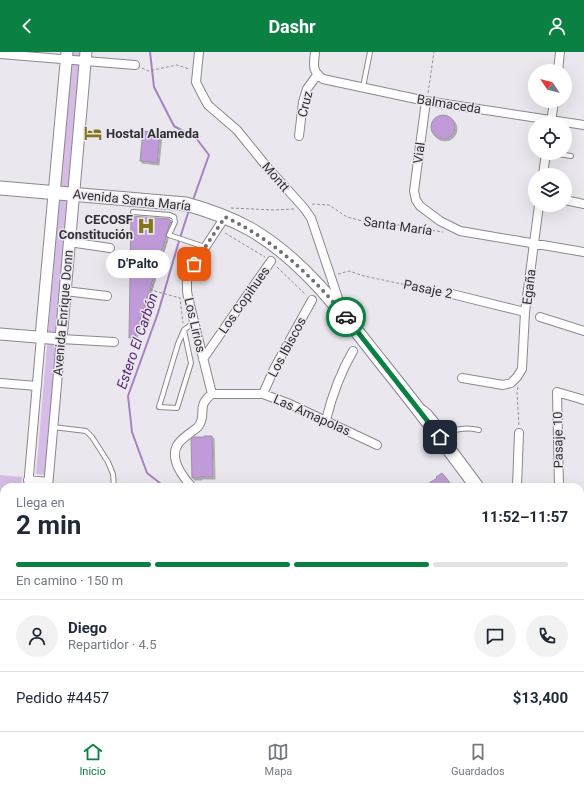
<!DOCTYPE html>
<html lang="es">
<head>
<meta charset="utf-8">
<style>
  :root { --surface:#fff; --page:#f2f2f3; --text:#1f2937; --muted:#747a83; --line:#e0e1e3; --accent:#0b8043 }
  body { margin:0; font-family:Roboto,sans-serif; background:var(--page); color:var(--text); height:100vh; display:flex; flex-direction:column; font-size:15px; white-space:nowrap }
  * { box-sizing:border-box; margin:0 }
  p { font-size:13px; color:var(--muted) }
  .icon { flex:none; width:22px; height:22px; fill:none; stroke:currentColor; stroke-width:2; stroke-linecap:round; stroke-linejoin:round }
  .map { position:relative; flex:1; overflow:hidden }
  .drawer { position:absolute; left:0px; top:431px; width:584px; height:248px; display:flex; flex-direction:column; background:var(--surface); border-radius:12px 12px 0 0; box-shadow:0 4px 16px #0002 }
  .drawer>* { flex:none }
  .needle { width:26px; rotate:305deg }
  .buttons { position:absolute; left:528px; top:12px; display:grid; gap:8px }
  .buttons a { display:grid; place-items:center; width:44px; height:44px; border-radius:50%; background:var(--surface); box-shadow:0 4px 16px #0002; font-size:20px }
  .pin { position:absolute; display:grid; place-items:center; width:34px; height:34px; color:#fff; margin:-17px; border-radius:8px; box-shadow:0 2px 6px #0006 }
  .courier { position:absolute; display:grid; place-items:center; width:40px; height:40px; margin:-20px; border:3px solid #0b8043; border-radius:50%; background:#fff; color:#222; box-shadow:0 1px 5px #0007 }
  .bubble { position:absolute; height:28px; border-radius:14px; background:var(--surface); box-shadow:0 4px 16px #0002; font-size:13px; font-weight:700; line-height:28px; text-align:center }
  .overview em { font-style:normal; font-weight:700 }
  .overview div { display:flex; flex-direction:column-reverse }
  .overview { display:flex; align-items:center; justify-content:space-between; height:68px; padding:0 16px }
  h1 { font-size:26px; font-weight:700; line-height:30px }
  .bar { display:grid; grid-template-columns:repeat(4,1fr); gap:6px 4px; align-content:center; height:48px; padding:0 16px }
  .bar i { height:5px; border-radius:3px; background:var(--line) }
  .bar .current { background:var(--accent) }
  .bar p { grid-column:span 4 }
  .line { display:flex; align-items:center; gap:10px; padding:0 16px; border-top:1px solid var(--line) }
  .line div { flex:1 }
  .round { display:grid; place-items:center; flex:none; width:42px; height:42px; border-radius:21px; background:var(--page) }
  header { display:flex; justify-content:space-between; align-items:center; height:52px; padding:0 16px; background:var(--accent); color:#fff; font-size:18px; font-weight:700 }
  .tabs { display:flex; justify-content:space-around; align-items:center; height:56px; border-top:1px solid var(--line); background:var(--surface); font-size:11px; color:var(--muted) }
  .tabs a { display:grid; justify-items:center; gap:2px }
  .tabs .current { color:var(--accent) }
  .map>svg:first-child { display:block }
  .green { fill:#d5bde6 }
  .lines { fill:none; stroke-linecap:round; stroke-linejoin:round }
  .stream { stroke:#a782bf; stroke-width:2 }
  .building { fill:#c19bd9; stroke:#99959c; filter:url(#shadow) }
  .lane-casing { stroke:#8b878e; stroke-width:6 }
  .street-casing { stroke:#8b878e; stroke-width:10 }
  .secondary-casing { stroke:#8b878e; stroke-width:13 }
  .primary-casing { stroke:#8b878e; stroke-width:15 }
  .path { stroke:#939095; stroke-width:1; stroke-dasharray:3 2; stroke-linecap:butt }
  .lane { stroke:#fff; stroke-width:4 }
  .street { stroke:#fff; stroke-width:8 }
  .secondary { stroke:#fff; stroke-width:11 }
  .primary { stroke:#fff; stroke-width:13 }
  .done { stroke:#737075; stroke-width:4; stroke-dasharray:0 7.2 }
  .route { stroke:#0b8043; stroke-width:5 }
  .labels { text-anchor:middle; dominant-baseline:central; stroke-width:3; stroke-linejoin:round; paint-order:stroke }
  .street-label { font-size:13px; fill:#323033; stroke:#ebe7ef }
  .poi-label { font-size:13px; font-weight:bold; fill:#323033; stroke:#ebe7ef; text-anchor:start }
  .water-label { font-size:14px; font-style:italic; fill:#56266f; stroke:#ebe7ef }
</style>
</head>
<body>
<header><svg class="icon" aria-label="back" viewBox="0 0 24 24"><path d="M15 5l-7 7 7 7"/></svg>Dashr<svg class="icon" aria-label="person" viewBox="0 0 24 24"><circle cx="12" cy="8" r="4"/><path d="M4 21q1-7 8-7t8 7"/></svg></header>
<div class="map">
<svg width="584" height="679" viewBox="0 0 584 679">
  <defs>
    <filter id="shadow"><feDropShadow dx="2" dy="2" stdDeviation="0" flood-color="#0004"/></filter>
  </defs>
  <rect width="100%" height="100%" fill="#ebe7ef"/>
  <path class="green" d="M72,0H82L46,423L36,422Z
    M0,423L22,425L21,435H4V675H397L395,679H0Z"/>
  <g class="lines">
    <path class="stream" d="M150,0L154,35L174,74L196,86L209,103L193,148
      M165,435L147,421L132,380L128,344L158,261L179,189L189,158
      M369,679L371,675"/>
  </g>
  <path class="building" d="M431 75a12 12 0 1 1 24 0a12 12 0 1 1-24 0Z
    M143,79L160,81L157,111L140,109Z
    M131,164L169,167L171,169L166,182V185L135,285L129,286Z
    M204,384H212L213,425H200V426H192L191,387L194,385H204Z
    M442,421L453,435H423L437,426L436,425Z"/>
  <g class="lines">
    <g class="lane-casing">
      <path id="lane" d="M363,35L370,0
        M551,101L571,104
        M133,160L170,163L174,165L175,170L169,183L205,195
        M184,278L191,311L177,356L159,355L178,292L184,278L194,270
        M424,356L429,360L446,381
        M53,375L86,379L92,385L108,410L113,422L114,435
        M444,383C455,376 466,375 479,378
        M0,458L4,456"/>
    </g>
    <g class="street-casing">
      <path id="street" d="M199,0L196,30L202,42L208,53L237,78L267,115L304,156L311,166L341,255
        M315,0C314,13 311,18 323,27L426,49L584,73
        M0,2L135,13
        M558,19L560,0
        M426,49L414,139L416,148L420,154L440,169L460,179L584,200
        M551,71L554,49
        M299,84L303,50L307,37L317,23
        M543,123L546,101
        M565,148L584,152
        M69,190L110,196
        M65,239L107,244
        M452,242L525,260
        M540,265L584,279
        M203,307L271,209
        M462,326L503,333L511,331L517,325L522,317L525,260L539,153
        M0,331L37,334
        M212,342L188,245L187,239V229L191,217L225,165
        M263,342L274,317L312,248
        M326,368C332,344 340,321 353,299
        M28,428L48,430
        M28,435L41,285
        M48,435L61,287L114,290
        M192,435C182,424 169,406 178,392C183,385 192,380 198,375C208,362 195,355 212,342H263L290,352L377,393
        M517,435L519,381
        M559,435L557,340L584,348
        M580,472L584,473
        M580,526L584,527
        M554,675L556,679"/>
    </g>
    <g class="secondary-casing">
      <path id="secondary" d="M0,282L61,287L86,0
        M41,285L67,0"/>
    </g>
    <g class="primary-casing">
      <path id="primary" d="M0,136L186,152C208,158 230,166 250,177C304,208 343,262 381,310C414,351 446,393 477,435
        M444,679L445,675"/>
    </g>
    <path class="path" d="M142,16L148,19L177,13L189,17
      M428,41L434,0
      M312,152L329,153L347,165L374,172L398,173L443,180
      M231,156L274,158L294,157
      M225,181L265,205
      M167,189L151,238L180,246L183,271
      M277,215L306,243
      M338,222L349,219L364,224L445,241
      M518,335L517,340L519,374
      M4,480L3,484L4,485
      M0,488L3,485
      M0,526L3,523L4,517
      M0,540L2,542V545"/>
    <use href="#lane" class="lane"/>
    <use href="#street" class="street"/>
    <use href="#secondary" class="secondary"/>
    <use href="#primary" class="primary"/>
  </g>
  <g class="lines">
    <path class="done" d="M194,212L225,165C274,188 312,224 346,265"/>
    <path class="route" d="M346,265L440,385"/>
  </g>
  <defs>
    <g id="hotel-bare" transform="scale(1.38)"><path d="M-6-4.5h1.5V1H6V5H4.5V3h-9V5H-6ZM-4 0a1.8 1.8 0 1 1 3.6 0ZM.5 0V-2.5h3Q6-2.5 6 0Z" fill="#83771b" stroke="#ebe7ef" stroke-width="2.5" paint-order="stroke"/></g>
    <g id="hospital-bare" transform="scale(1.38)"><path d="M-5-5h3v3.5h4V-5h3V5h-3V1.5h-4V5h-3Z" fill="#83771b" stroke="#ebe7ef" stroke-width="2.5" paint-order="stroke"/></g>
  </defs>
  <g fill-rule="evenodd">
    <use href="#hotel-bare" x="93" y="81"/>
    <use href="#hospital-bare" x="146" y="174"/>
  </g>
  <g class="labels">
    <g class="street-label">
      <text transform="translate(305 52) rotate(-76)">Cruz</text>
      <text transform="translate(449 52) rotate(9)">Balmaceda</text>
      <text transform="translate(419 101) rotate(-82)">Vial</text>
      <text transform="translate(276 125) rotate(49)">Montt</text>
      <text transform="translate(132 148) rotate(6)">Avenida Santa María</text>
      <text transform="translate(398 174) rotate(8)">Santa María</text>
      <text transform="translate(529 235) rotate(-83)">Egaña</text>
      <text transform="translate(428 237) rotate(12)">Pasaje 2</text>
      <text transform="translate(244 248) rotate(-55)">Los Copihues</text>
      <text transform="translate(63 261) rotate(-85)">Avenida Enrique Donn</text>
      <text transform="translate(195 273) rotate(77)">Los Lirios</text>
      <text transform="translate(287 295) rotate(-62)">Los Ibiscos</text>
      <text transform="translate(312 363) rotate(24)">Las Amapolas</text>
      <text transform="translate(558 388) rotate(-91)">Pasaje 10</text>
    </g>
    <g class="poi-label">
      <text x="106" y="81">Hostal Alameda</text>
      <text x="133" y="167" text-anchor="end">CECOSF<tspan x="133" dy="15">Constitución</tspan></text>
    </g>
    <g class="water-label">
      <text transform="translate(137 289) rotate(-71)">Estero El Carbón</text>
    </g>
  </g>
</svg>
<div class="buttons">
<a><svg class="needle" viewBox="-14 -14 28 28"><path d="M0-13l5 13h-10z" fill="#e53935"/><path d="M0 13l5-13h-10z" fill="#747a83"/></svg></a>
<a><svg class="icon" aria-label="locate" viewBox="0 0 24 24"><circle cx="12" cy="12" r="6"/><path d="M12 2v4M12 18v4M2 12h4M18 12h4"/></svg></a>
<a><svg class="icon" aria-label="layers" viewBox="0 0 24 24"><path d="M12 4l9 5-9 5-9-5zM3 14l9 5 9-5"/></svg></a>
</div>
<div class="pin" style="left:194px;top:212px;background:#ea580c"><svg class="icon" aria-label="bag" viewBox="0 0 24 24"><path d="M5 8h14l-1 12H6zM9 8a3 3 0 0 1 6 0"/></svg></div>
<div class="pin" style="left:440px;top:385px;background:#1f2937"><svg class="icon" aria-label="home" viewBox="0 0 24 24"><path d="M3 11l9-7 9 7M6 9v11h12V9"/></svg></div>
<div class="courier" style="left:346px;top:265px"><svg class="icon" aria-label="car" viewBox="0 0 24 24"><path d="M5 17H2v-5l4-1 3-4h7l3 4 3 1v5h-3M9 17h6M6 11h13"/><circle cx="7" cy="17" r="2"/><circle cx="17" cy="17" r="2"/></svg></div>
<div class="bubble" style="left:106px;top:198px;width:64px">D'Palto</div>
<section class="drawer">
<div class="overview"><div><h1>2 min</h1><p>Llega en</p></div><em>11:52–11:57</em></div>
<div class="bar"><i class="current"></i><i class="current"></i><i class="current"></i><i></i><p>En camino · 150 m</p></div>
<div class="line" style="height:72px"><a class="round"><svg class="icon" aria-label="person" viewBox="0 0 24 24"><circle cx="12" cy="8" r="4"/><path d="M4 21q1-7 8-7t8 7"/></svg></a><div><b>Diego</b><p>Repartidor · 4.5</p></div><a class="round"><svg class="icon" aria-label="chat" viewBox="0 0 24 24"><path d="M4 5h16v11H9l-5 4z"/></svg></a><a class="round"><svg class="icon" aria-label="phone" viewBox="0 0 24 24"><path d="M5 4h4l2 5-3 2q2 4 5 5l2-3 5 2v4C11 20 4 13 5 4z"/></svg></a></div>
<div class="line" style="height:52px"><div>Pedido #4457</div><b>$13,400</b></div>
</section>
</div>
<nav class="tabs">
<a class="current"><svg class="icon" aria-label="home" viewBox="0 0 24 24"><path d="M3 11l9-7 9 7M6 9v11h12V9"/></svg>Inicio</a>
<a><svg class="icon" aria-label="map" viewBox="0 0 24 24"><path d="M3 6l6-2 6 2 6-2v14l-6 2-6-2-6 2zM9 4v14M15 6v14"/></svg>Mapa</a>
<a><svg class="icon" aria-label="saved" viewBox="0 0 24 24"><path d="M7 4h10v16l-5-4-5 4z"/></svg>Guardados</a>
</nav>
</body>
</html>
